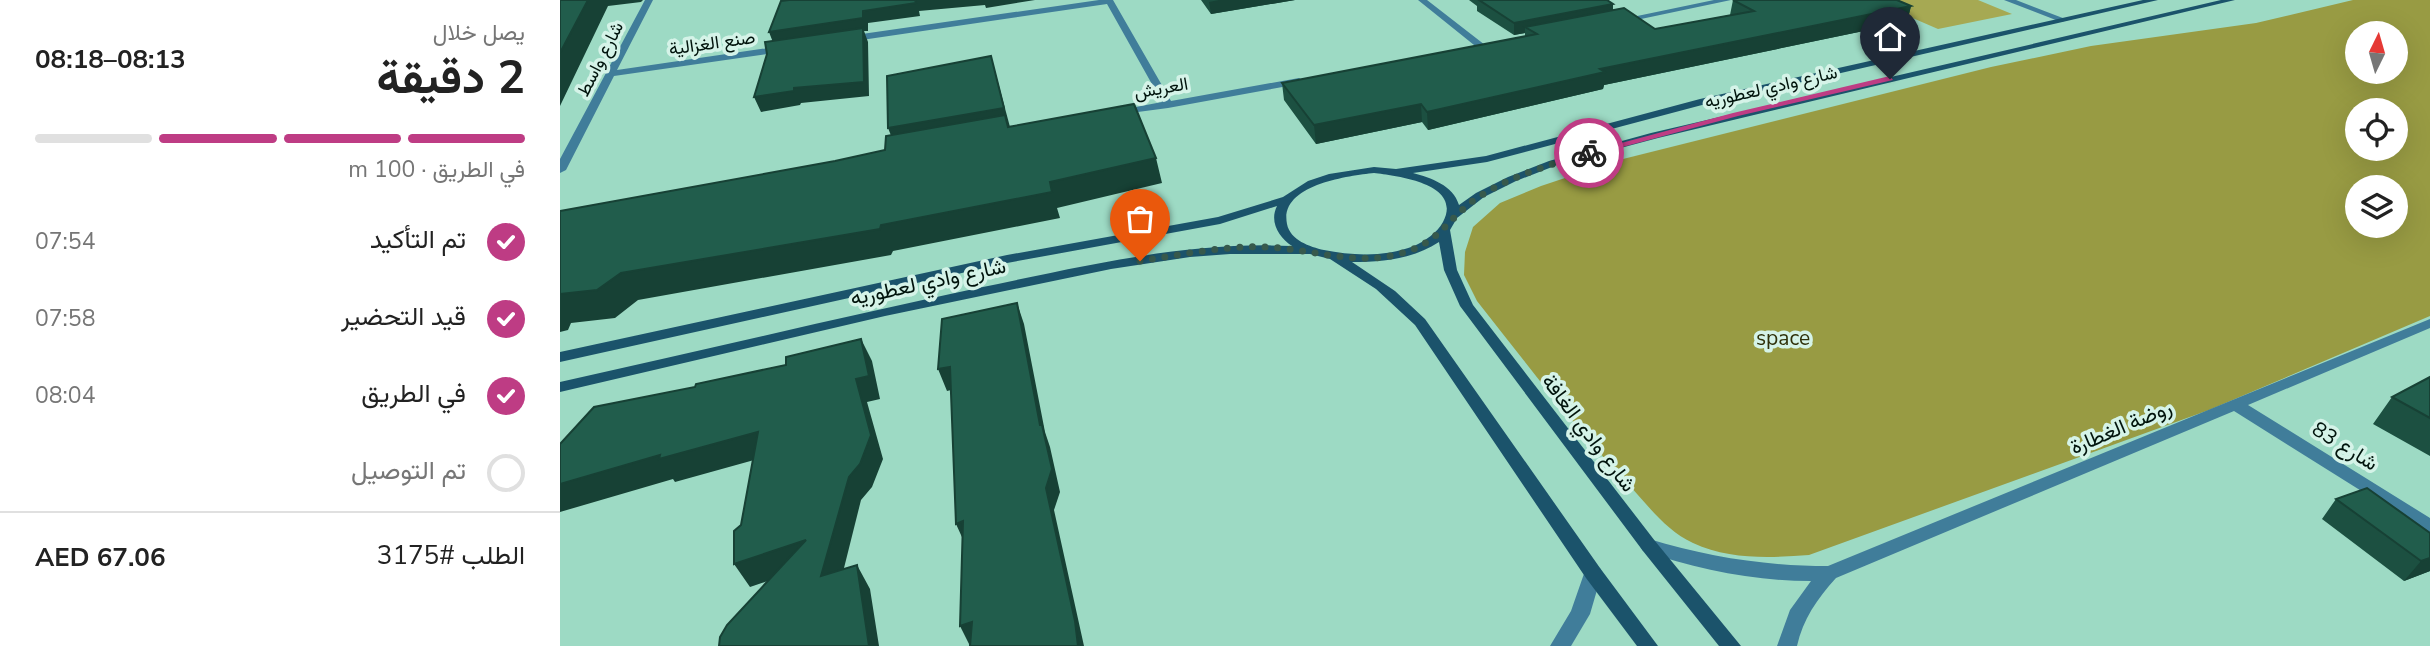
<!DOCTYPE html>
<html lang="ar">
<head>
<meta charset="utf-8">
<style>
  :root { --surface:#fff; --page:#f6f6f6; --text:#222; --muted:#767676; --line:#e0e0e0; --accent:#be3c84 }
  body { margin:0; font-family:"Nunito Sans",Vazirmatn,sans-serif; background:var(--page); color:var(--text); direction:rtl; height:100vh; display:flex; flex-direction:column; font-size:26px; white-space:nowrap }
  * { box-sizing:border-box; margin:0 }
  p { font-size:23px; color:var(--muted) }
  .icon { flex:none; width:38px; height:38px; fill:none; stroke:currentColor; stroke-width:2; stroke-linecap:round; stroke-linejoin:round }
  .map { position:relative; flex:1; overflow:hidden; direction:ltr }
  .side { display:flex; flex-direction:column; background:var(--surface); width:560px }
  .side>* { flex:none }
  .needle { width:46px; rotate:5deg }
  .controls { position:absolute; left:1785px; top:21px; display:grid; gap:14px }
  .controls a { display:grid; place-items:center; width:63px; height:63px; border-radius:50%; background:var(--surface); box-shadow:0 7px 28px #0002; font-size:35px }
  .pin { position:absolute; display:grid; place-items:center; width:60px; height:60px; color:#fff; margin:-72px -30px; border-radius:50% 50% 50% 0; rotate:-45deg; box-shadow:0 0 7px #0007 }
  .pin .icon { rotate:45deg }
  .courier { position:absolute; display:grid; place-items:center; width:70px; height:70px; margin:-35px; border:5px solid #be3c84; border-radius:50%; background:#fff; color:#222; box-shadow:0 2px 9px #0007 }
  .overview em { font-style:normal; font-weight:700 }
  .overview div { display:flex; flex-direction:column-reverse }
  .overview { display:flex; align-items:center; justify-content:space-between; height:119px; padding:0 35px }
  h1 { font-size:46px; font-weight:700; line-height:52px }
  .bar { display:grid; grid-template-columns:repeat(4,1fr); gap:10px 7px; align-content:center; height:84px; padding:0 35px }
  .bar i { height:9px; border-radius:5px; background:var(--line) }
  .bar .on { background:var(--accent) }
  .bar p { grid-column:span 4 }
  .line { display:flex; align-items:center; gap:18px; padding:0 35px; border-top:2px solid var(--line) }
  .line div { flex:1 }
  ol { padding:0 35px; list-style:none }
  li { display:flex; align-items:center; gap:21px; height:77px }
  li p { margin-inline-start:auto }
  li .icon { padding:7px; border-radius:50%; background:var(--accent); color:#fff; stroke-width:4 }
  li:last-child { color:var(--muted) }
  li i { width:38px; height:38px; border:4px solid var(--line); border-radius:50% }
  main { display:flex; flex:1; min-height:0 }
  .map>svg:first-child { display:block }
  .green { fill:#a6a953 }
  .forest { fill:#989b43; fill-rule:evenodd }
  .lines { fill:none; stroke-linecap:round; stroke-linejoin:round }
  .street { fill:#407d9a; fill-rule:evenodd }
  .secondary { fill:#1b536b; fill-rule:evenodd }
  .wall { fill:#1c5041 }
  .shaded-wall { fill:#174135 }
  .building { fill:#215d4c; stroke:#174135; stroke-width:2 }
  .route { fill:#be3c84 }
  .done { stroke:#37594c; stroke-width:7; stroke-dasharray:0 12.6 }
  .labels { text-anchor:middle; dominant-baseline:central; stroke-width:7; stroke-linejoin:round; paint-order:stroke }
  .far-street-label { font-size:18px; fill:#00130c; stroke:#d5f3e8 }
  .street-label { font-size:21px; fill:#00130c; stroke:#d5f3e8 }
  .park-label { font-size:21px; fill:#2f3009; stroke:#d5f3e8 }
</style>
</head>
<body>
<main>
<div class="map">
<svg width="1870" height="646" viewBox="0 0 1870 646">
  <rect width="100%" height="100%" fill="#9ddac4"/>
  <path class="green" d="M1311,0H1418L1452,14L1378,29Z"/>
  <path class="forest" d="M1793,0H1870V316L1649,410L1249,555C1211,558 1169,560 1133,543C1107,531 1089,507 1070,486C1015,428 967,364 917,301L904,275L905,252L913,227L940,203L981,186L1059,160L1431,67L1531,46L1696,23ZM1797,33H1836V72H1797ZM1797,110H1836V149H1797ZM1797,187H1836V226H1797Z"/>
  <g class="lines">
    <path class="street" d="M85,0H93L57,70L222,46L226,49L222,52L54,76L6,170L0,173V159Z
      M539,0H553L611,101L739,78L744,81L739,84L608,108L555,115V111L602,102L547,4L288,42L284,39L288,36Z
      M858,0H867L925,45V49H919Z
      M1154,0H1171L1062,23L1058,20Z
      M1444,0H1456L1508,20L1501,22Z
      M1870,319V328L1688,405L1870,518V534L1674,411L1276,578C1257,599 1243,619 1237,646H1217L1230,610L1251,581C1193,581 1137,569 1083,551L1080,546L1083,541L1089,539C1148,557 1206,566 1268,566Z
      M1033,566L1040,568L1042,573L1030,614L1011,646H990L1011,611L1026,568Z"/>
    <path class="secondary" d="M1583,0H1598L1142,105L927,162L853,173C871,178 893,185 899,205L916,193L948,177L989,161L1091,133L1661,0H1675L1098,138L997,165L956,181L924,197L897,218L890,230L897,270L913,305L1095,541L1181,646H1159L1083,551L900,306L884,270L879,242C853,259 823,262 792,262L835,291L865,319L1040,568L1098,646H1077L1026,578L855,325L816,289L770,259L750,254H670L630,257L551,269L325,316L0,392V382C139,351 278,318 418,288C521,267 625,241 732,246C719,237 709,222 717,206L660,224L447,263L0,362V352L447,255L658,217L723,197L748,181L769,174L814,167L836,169L926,156L1140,99ZM814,173C839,176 903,184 883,222C877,233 865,241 854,246C826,257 793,256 764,250C750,247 730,240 727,224C719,185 787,176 814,173Z"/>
  </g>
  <path class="wall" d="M641,0H735L651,14Z
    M909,0H1047L1053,4V10L1095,29L1170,15L1173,0L1351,6L1347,22L1044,85L1043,89L868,130L862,122L756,144L724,100L722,83L965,37V33L954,35L917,11V6Z
    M1870,377V456L1813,424L1832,397Z
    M1807,488L1870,571L1844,581L1762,519L1776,499Z"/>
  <path class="shaded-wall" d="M28,0H83L81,2L48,6L0,106V53Z
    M355,0H475L426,8L425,5L359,11L360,16L308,23V31H304L308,42L309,96L241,103L240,105L201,112L194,97L214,45L209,32Z
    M659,0H735L651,14L649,2Z
    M1053,4L1052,17L965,27V33L954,35V23Z
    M1351,6L1347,22L1044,85L1043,89L868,130L867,112L1040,69Z
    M431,56L450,127L336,148L328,128Z
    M861,104L862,122L756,144L754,125Z
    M596,158L602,183L497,208L500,218L333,251L331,255L78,300L55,318L11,323L8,330L0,332V294L61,273L321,225L490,182Z
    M457,303L464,324L485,432L490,447L500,492L494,510L524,646H518L486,488L480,425Z
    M301,339L312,361L320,399L307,402L323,459L312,487L301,500L276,600L261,576L296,379Z
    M390,367L399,388L387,391L378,369Z
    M198,432L212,455L115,482L113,479L0,512V484L100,455Z
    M403,521L406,546L396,524Z
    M246,540L260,563L190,587L174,564Z
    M1870,558V571L1844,581L1861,561Z
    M297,565L310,589L319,646H309Z
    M412,622L410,646L400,626Z"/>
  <path class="building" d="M0,0H28L0,53Z
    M229,0H355L356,3L303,11V18L209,32L221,1Z
    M919,0H1047L1053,4L954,23Z
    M1173,0H1337L1351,6L1040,69L1045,72L867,112L861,104L754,125L722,83L977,34L965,27L1064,8L1095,29L1194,11Z
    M303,28L304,82L234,88V91L194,97L207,54L205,42Z
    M431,56L444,108L328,128L327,76Z
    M574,104L596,158L490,182L492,192L321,225L320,229L61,273L37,290L0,294V211L275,161L325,150L326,136L445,115L448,127Z
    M457,303L480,425H482L492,469L486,488L515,621L518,646H410L412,622L400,626L403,521L396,524L390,367L378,369L382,319Z
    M301,339L309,376L296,379L311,435L300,464L289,477L261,576L297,565L309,646H159L160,637L167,625L246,540L174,564V531L181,525L198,432L99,459L100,455L0,484V444L34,407L135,387L136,384L226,365V357Z
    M1870,377V418L1832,397Z
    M1807,488L1870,533V558L1861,561L1776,499Z"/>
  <path class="route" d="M1330,76L1333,80L1178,116L1029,156L1024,153L1173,113Z"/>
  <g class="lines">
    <path class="done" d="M580,261C621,255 665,245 707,247C752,249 795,266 839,254C883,242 886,218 920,196C953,175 992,164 1029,153"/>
  </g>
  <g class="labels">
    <g class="far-street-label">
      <text transform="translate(152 43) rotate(-8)">صنع الغزالية</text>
      <text transform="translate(40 59) rotate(-63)">شارع واسط</text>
      <text transform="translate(1211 87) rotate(-13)">شارع وادي لعطوريه</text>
      <text transform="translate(601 88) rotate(-10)">العريش</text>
    </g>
    <g class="street-label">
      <text transform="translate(368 282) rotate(-12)">شارع وادي لعطوريه</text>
      <text transform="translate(1561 427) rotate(-23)">روضة الغطارة</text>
      <text transform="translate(1029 433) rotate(53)">شارع وادي الغافة</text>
      <text transform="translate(1785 446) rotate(32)">شارع 83</text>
    </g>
    <g class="park-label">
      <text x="1223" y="338">space</text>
    </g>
  </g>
</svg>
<div class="controls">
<a><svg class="needle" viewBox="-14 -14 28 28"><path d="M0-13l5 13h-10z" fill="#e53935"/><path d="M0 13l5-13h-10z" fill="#767676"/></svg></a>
<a><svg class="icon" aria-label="locate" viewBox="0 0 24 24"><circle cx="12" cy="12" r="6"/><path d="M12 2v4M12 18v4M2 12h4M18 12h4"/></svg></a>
<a><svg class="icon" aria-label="layers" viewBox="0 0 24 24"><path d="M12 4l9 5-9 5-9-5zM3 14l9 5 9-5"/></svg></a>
</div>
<div class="pin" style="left:580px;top:261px;background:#ea580c"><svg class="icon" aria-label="bag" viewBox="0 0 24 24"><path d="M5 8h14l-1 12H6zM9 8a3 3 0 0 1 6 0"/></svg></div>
<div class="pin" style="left:1330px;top:79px;background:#1f2937"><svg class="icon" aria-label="home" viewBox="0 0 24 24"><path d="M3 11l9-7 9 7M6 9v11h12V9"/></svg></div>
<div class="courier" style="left:1029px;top:153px"><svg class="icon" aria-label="bike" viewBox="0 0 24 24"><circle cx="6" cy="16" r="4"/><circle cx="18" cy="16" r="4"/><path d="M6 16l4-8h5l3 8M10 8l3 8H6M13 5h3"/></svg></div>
</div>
<section class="side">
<div class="overview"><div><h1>2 دقيقة</h1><p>يصل خلال</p></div><em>08:13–08:18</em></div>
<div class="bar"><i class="on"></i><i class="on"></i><i class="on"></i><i></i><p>في الطريق · 100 m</p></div>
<ol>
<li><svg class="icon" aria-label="check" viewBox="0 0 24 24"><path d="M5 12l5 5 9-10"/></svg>تم التأكيد<p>07:54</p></li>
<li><svg class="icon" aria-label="check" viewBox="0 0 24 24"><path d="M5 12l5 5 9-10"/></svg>قيد التحضير<p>07:58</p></li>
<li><svg class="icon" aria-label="check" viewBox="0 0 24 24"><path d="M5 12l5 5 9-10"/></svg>في الطريق<p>08:04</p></li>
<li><i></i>تم التوصيل</li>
</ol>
<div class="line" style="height:91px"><div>الطلب #3175</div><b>AED 67.06</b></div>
</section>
</main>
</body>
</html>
